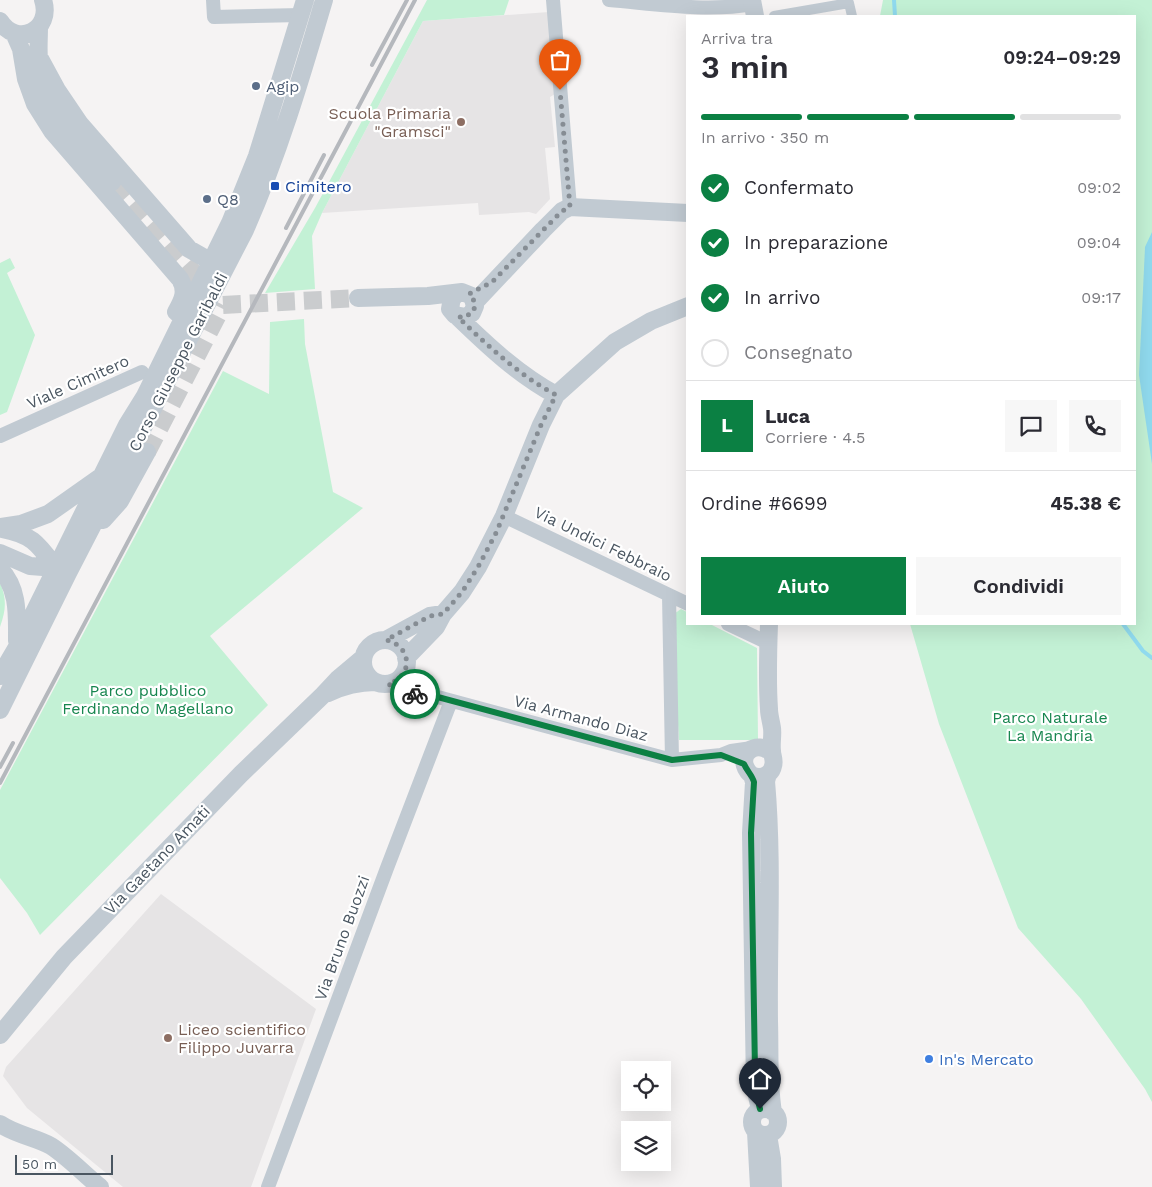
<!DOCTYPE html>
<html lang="it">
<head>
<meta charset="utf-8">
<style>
  :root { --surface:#fff; --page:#f7f7f7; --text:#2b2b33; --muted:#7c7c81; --line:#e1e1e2; --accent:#0b8043 }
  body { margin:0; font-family:"Work Sans",sans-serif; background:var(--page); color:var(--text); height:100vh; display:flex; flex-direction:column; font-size:19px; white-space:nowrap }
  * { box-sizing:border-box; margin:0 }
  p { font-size:16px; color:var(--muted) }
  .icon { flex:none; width:28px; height:28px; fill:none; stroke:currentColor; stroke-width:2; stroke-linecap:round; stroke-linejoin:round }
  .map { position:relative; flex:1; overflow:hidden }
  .sheet { position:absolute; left:686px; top:15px; width:450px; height:610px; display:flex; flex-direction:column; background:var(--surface); border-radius:0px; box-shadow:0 5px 20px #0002 }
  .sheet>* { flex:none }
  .controls { position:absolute; left:621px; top:1061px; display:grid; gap:10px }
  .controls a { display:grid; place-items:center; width:50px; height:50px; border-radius:0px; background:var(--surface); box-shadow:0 5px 20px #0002; font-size:25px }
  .scale { position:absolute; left:15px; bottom:12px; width:98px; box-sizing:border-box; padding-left:5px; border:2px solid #4a5661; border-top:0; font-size:14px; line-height:18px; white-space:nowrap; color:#4a5661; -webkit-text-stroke:4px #fff; paint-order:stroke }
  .pin { position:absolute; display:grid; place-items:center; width:42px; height:42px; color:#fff; margin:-51px -21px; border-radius:50% 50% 50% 0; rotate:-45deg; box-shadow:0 0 5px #0007 }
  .pin .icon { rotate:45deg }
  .courier { position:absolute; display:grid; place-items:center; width:50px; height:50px; margin:-25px; border:4px solid #0b8043; border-radius:50%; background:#fff; color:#222; box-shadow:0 1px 6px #0007 }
  .overview em { font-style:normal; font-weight:600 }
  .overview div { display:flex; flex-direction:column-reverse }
  .overview { display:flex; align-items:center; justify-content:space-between; height:85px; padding:0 15px }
  h1 { font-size:32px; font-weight:600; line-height:38px }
  .bar { display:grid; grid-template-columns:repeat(4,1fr); gap:8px 5px; align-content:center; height:60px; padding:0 15px }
  .bar i { height:6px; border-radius:4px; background:var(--line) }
  .bar .on { background:var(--accent) }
  .bar p { grid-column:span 4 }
  .line { display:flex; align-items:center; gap:12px; padding:0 15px; border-top:1px solid var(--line) }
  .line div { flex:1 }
  .round { display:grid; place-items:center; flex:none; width:52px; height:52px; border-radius:0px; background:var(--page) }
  ol { padding:0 15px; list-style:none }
  li { display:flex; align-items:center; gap:15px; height:55px }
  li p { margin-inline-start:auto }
  li .icon { padding:5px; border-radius:50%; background:var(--accent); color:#fff; stroke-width:4 }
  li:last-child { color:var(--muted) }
  li i { width:28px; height:28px; border:2px solid var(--line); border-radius:50% }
  .action { display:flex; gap:10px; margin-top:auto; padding:10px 15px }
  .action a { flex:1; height:58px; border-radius:0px; background:var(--accent); color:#fff; font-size:20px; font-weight:600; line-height:58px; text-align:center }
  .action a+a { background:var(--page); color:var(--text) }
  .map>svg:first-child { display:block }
  .education { fill:#e6e4e5 }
  .green { fill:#c3f1d5 }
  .water { fill:#90daee }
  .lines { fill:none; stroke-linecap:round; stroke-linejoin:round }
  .stream { stroke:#90daee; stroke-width:4 }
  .tertiary-tunnel { stroke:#caccce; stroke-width:18; stroke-dasharray:18 9; stroke-linecap:butt }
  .pedestrian { stroke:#c1cad2; stroke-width:10 }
  .minor { stroke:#c1cad2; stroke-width:14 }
  .tertiary { stroke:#c1cad2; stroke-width:18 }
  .rail { stroke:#b5b8bd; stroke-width:4 }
  .done { stroke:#868d94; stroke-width:5; stroke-dasharray:0 9 }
  .route { stroke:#0b8043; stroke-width:6 }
  .service-dot { fill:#5c6f8a; stroke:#fff; stroke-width:2 }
  .education-dot { fill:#8d6e63; stroke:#fff; stroke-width:2 }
  .transit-dot { fill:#1a4fb4; stroke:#fff; stroke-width:2 }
  .shop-dot { fill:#3f7fe0; stroke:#fff; stroke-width:2 }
  .labels { text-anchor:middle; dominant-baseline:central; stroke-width:4.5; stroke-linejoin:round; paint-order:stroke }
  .service-label { font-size:16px; fill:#4e5e75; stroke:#fff; text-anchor:start }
  .education-label { font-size:16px; fill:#785e54; stroke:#fff; text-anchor:end }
  .transit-label { font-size:16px; fill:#164399; stroke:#fff; text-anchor:start }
  .street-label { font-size:16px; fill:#4a5661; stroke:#fff }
  .park-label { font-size:16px; fill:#17864f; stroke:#fff }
  .shop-label { font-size:16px; fill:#366cbe; stroke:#fff; text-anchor:start }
</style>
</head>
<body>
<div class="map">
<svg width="1152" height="1187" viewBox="0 0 1152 1187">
  <rect width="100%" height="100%" fill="#f5f3f3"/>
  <path class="education" d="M549,12L555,94L550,97L555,147L545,148L550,199L536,214L529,212L479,215L478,203L322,213L423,21Z
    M161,894L316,1009L251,1187H123L27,1108L3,1076L6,1067Z"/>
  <path class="green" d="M427,0H509L504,15L423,21L322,213L312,236L315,289L265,293L315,208Z
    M883,0H1152V1102L1145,1089L1081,999L1018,928L939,724L910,624H1135V16H880Z
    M10,258L15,268L7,273L35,335L7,412L0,415V263Z
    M304,319L305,344L333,492L363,508L210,636L268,705L40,935L27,913L0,878V790L223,371L269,394L270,322Z
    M0,583C7,599 6,610 0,627Z
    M681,609L687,612L688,624H710L757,648L758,740H679L671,616Z"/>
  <path class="water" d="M1152,232V464L1139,375L1145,247Z"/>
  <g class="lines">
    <path class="stream" d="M894,0L895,16
      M1123,624L1143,651L1152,658"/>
    <path class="tertiary-tunnel" d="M114,184L211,292
      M223,305L358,298
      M147,452L223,305"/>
    <path class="pedestrian" d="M774,16L849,3L852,16"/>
    <path class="minor" d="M213,0L214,17L301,15
      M553,0L570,207
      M609,0C657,4 706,12 753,4
      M0,436L142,372
      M504,516L688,604
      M669,595L672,760
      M728,624L768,643
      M404,673L420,687L434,696L672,760L721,755L731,751L752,748
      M388,684C400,690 417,698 431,697
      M268,1187L387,868L451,701"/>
    <path class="tertiary" d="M752,0L755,16
      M0,21C17,48 53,30 43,0
      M39,26C39,43 37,60 41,77C51,119 85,150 112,182
      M14,33L21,49L26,79L35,104L52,131L180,279C187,291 183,300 176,312
      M38,55L57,90L80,124L189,249L210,261
      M358,298L428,296L462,292L472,296L475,306L472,313L466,317L455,315L450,309L452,298L458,293
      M475,302L543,230L562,211L570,207L688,213
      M458,317C489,347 519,375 556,395
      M103,520L120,501L147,452
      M0,527L21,524L48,514L99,478
      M2,529C33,535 38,544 56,568
      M0,553L30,566L56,568L63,571
      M0,569C19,589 17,615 17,641
      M769,624C768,652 767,681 769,709C769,715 771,721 772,728C773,735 771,743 772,751C772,756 775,760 773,766C772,772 766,777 759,777C754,777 749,774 747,770C737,754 756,739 772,753
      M386,640L430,616L443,614
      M363 662a22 22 0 1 1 44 0a22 22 0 1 1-44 0Z
      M406,658L436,627L443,614L462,592L478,567L504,516L541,425L556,395L615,342L651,321L688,306
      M0,676L17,647L127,425L145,396L230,223L257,156L305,0
      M328,693C343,686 358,682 375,682
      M0,710L68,573L245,230C278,156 301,78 324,0
      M768,774L766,781C773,861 768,941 769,1021C770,1051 768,1082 773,1112
      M752,775L754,782L751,833L755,1088L760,1109
      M0,1035L64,957L241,774L323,695L338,679L363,658
      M752 1122a13 13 0 1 1 26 0a13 13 0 1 1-26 0Z
      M0,1124C16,1135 35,1137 51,1146C68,1157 84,1174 100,1187
      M756,1132L759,1187
      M768,1135L772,1159L773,1187"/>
    <path class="rail" d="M372,65L407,0
      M286,228L324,155
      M0,767L13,743
      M0,783L415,0"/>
  </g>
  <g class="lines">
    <path class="done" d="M415,694L400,690L388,684C414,676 412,646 386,640L430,616L443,614L462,592L478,567L496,533L541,425L556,395C519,375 489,347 458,317H466L474,310L475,302L469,294L492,282L562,211L570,207L560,90"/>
    <path class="route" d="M415,694L425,697L434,696L672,760L721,755L744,764C747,771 752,775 754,782L751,833L755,1071V1088L760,1109"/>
  </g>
  <g class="service-dot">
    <circle cx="256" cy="86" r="5"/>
    <circle cx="207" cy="199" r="5"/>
  </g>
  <g class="education-dot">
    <circle cx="461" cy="122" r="5"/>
    <circle cx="168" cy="1038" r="5"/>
  </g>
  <rect class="transit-dot" x="270" y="181" width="10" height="10" rx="2.5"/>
  <circle class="shop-dot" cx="929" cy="1059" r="5"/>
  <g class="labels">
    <g class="service-label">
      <text x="266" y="86">Agip</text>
      <text x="217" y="199">Q8</text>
    </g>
    <g class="education-label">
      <text x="451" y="113">Scuola Primaria<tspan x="451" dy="18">"Gramsci"</tspan></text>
      <text x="178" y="1029" text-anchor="start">Liceo scientifico<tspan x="178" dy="18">Filippo Juvarra</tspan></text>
    </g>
    <g class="transit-label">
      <text x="285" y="186">Cimitero</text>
    </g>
    <g class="street-label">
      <text transform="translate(178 362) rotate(-63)">Corso Giuseppe Garibaldi</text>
      <text transform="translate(78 382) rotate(-24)">Viale Cimitero</text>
      <text transform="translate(603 544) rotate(26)">Via Undici Febbraio</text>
      <text transform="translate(581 718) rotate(15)">Via Armando Diaz</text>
      <text transform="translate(157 860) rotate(-46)">Via Gaetano Amati</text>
      <text transform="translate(342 938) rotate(-70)">Via Bruno Buozzi</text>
    </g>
    <g class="park-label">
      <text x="148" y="690">Parco pubblico<tspan x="148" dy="18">Ferdinando Magellano</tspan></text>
      <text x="1050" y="717">Parco Naturale<tspan x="1050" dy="18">La Mandria</tspan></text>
    </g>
    <g class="shop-label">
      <text x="939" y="1059">In's Mercato</text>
    </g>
  </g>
</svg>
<div class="controls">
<a><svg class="icon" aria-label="locate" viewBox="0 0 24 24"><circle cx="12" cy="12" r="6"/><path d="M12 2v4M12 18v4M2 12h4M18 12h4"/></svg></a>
<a><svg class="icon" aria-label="layers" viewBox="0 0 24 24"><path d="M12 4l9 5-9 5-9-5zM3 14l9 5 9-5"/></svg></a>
</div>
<div class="scale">50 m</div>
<div class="pin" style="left:560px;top:90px;background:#ea580c"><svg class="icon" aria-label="bag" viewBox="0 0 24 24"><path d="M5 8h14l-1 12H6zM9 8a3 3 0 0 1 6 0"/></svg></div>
<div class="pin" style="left:760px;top:1109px;background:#1f2937"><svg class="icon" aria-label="home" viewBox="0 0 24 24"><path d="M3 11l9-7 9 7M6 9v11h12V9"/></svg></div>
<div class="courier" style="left:415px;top:694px"><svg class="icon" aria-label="bike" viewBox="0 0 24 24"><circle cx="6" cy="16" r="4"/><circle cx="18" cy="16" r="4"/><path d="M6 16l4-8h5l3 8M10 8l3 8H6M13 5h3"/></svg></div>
<section class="sheet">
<div class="overview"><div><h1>3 min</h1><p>Arriva tra</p></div><em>09:24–09:29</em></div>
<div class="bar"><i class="on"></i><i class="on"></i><i class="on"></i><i></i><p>In arrivo · 350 m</p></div>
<ol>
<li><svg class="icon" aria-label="check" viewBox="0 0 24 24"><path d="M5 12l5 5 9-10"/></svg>Confermato<p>09:02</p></li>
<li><svg class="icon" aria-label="check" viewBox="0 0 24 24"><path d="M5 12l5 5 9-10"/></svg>In preparazione<p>09:04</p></li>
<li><svg class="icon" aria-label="check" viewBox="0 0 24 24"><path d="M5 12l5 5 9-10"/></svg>In arrivo<p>09:17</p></li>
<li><i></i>Consegnato</li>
</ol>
<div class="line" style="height:90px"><b class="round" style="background:var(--accent);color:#fff">L</b><div><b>Luca</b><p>Corriere · 4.5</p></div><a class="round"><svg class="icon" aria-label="chat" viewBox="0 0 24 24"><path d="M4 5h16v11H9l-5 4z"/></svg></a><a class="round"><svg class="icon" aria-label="phone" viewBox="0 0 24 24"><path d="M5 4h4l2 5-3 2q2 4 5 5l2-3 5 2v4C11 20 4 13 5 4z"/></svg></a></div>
<div class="line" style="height:65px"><div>Ordine #6699</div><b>45.38 €</b></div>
<div class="action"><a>Aiuto</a><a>Condividi</a></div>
</section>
</div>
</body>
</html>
